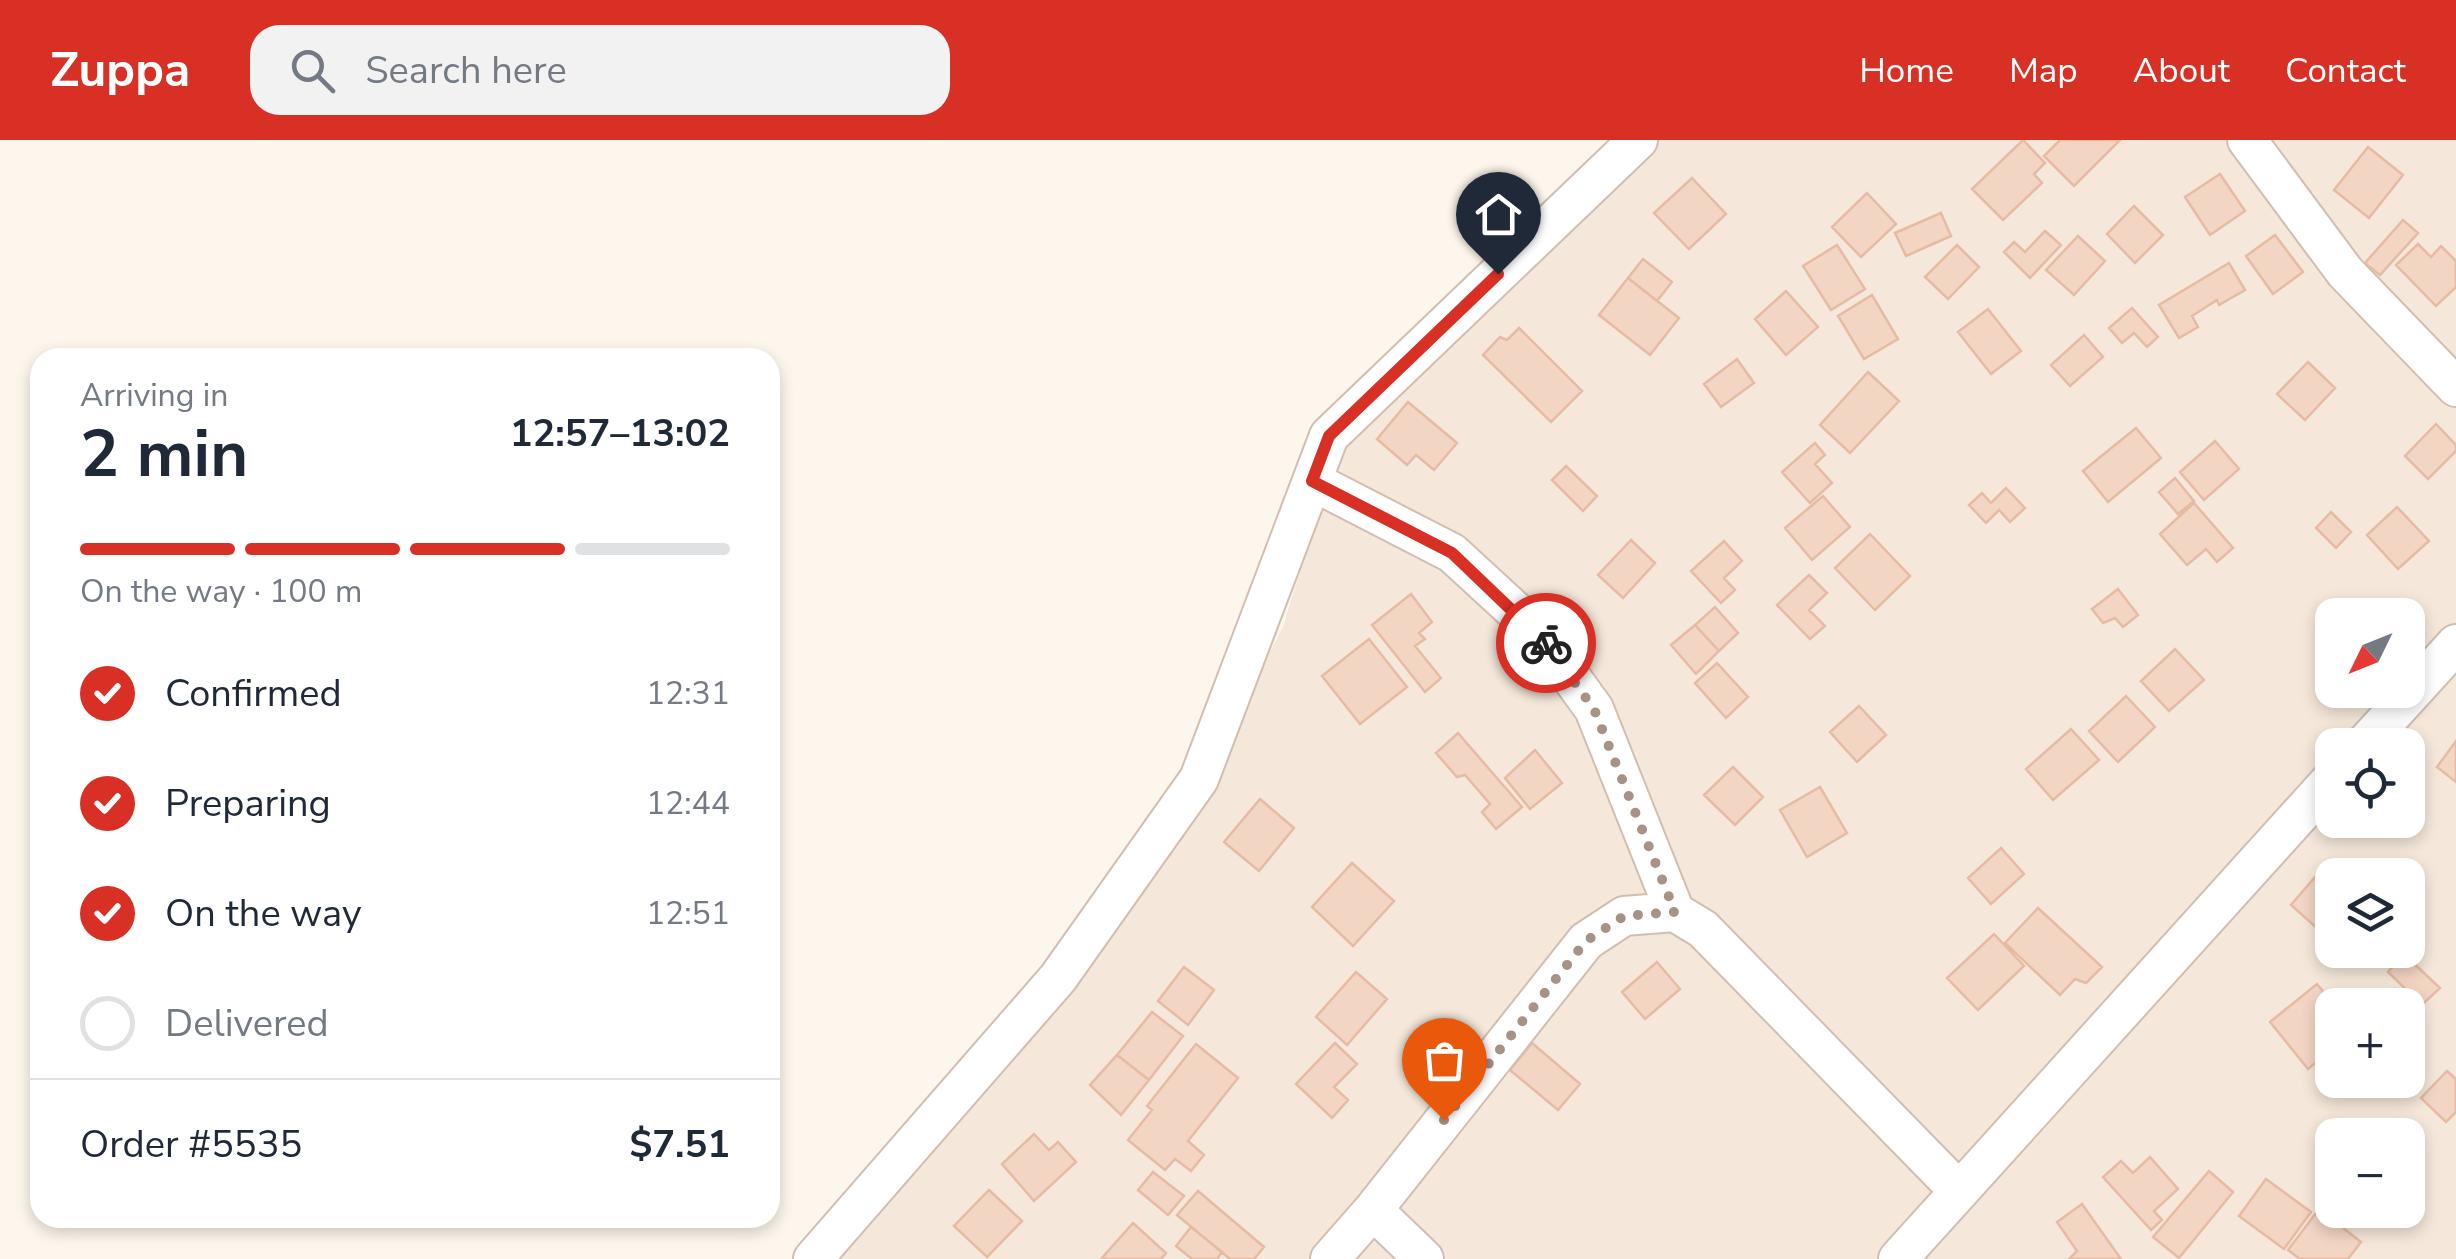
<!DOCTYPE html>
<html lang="en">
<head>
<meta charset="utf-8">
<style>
  :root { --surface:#fff; --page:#f2f2f3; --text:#1f2937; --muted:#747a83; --line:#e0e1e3; --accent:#d93025 }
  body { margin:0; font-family:"Nunito Sans",sans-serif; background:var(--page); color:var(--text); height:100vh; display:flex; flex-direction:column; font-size:38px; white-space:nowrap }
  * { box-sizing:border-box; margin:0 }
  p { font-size:32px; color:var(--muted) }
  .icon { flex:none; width:55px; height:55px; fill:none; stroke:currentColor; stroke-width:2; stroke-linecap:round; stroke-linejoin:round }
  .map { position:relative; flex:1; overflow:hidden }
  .details { position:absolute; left:30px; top:208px; width:750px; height:880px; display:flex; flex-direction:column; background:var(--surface); border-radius:30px; box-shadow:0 5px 15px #0003 }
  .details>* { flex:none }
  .needle { width:65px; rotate:227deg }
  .fabs { position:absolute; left:2315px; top:458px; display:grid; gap:20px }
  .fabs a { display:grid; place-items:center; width:110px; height:110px; border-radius:20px; background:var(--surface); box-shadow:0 5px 15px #0003; font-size:50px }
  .pin { position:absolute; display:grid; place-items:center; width:85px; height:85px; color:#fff; margin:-102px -42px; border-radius:50% 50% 50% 0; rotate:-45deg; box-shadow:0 0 10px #0007 }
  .pin .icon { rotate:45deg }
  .courier { position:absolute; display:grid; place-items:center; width:100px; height:100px; margin:-50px; border:8px solid #d93025; border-radius:50%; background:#fff; color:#222; box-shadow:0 2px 12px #0007 }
  .overview em { font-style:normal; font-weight:700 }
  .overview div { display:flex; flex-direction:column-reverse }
  .overview { display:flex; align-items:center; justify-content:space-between; height:170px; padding:0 50px }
  h1 { font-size:65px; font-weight:700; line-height:75px }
  .bar { display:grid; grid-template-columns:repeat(4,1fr); gap:15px 10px; align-content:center; height:120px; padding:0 50px }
  .bar i { height:12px; border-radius:8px; background:var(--line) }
  .bar .active { background:var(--accent) }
  .bar p { grid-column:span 4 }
  .line { display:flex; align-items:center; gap:25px; padding:0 50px; border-top:2px solid var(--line) }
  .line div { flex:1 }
  ol { padding:0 50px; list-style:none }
  li { display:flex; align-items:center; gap:30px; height:110px }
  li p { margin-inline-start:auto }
  li .icon { padding:10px; border-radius:50%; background:var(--accent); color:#fff; stroke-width:4 }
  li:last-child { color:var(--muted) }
  li i { width:55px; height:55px; border:5px solid var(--line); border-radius:50% }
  header { display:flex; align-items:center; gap:60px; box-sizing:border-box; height:140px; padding:0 50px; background:var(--accent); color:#fff }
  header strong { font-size:48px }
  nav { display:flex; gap:55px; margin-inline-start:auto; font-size:35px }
  .search { width:700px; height:90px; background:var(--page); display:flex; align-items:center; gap:25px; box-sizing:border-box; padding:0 35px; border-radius:30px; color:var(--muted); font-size:38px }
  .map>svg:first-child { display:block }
  .residential { fill:#f5e8da; fill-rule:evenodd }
  .building { fill:#f3d5c3; stroke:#e6bba3; stroke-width:2.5 }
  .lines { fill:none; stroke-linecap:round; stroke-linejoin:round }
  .minor-casing { stroke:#d1beb0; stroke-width:42 }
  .minor { stroke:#fff; stroke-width:38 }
  .done { stroke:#a89285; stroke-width:10; stroke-dasharray:0 18 }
  .route { stroke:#d93025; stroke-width:12 }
</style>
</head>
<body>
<header>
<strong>Zuppa</strong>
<div class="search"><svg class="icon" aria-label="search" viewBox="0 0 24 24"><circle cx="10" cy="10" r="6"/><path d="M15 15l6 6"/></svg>Search here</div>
<nav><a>Home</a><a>Map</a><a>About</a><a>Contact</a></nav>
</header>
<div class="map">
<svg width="2456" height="1119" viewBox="0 0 2456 1119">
  <rect width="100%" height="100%" fill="#fdf6ec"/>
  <path class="residential" d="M1644,0H2456V1119H835L1152,734L1283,487L1337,308ZM2332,475H2408V550H2332ZM2332,605H2408V680H2332ZM2332,735H2408V810H2332ZM2332,865H2408V940H2332ZM2332,995H2408V1070H2332Z"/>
  <path class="building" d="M2023,0L2045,23L2034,34L2042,43L2003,80L1972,49Z
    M2060,0H2120L2074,46L2044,16Z
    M2368,7L2403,35L2369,78L2334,50Z
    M2220,34L2245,71L2210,95L2185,57Z
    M1692,38L1726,74L1689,109L1654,73Z
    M1867,53L1896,84L1861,117L1832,87Z
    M2134,66L2163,95L2135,123L2107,94Z
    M1941,73L1951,96L1906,116L1895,93Z
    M2403,80L2418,93L2380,135L2365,123Z
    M2045,91L2061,105L2030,138L2004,112L2014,102L2025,112Z
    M2275,95L2303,132L2273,154L2246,116Z
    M2078,96L2105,121L2074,155L2046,130Z
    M2418,104L2431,117L2441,106L2456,121V147L2436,166L2396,125Z
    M1837,105L1865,149L1831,170L1803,126Z
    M1957,105L1979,127L1948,159L1925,137Z
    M1643,119L1672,142L1657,161L1628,138Z
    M2229,123L2245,150L2219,165L2217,160L2192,176L2198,187L2179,198L2159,165Z
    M1628,138L1679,178L1650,215L1599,175Z
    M1786,151L1818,187L1786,215L1755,179Z
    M1872,155L1898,199L1864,219L1838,176Z
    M2132,168L2158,197L2147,207L2134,193L2122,203L2109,188Z
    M1988,169L2021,211L1991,234L1958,192Z
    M1519,188L1582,251L1551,282L1483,215L1500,197L1507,200Z
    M2084,195L2103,217L2070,246L2051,225Z
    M1737,219L1754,243L1721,267L1704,244Z
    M2308,222L2335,248L2305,280L2277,254Z
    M1868,232L1899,261L1850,313L1820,285Z
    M1408,262L1457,303L1434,330L1416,315L1407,325L1377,299Z
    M2436,284L2456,305V311L2428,339L2405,316Z
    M2136,288L2161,318L2108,362L2083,331Z
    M2215,301L2239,329L2204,360L2180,332Z
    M1815,303L1825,315L1815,324L1832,343L1810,363L1782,332Z
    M1566,326L1597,356L1583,371L1552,340Z
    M2175,338L2194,361L2178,374L2159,352Z
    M2006,348L2025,368L2010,382L1999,370L1986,383L1969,365L1982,353L1991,363Z
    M1823,356L1850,387L1812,420L1785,388Z
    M2194,363L2233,408L2217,422L2206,409L2187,425L2160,394Z
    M2397,367L2429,401L2398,429L2367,395Z
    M2331,372L2351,392L2336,408L2316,388Z
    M1870,394L1910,436L1875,470L1835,428Z
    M1631,400L1655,423L1623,458L1598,435Z
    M1724,401L1742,421L1724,438L1735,450L1721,463L1691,431Z
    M1809,435L1827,453L1809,470L1825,486L1810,499L1777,465Z
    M2118,449L2138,475L2123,487L2115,478L2103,483L2092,469Z
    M1411,454L1432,482L1419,493L1425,499L1415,506L1441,538L1425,552L1372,485Z
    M1715,467L1738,493L1719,511L1695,485Z
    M1695,485L1719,511L1696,534L1671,505Z
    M1369,499L1407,547L1360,584L1322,536Z
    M2175,509L2204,540L2169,571L2141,541Z
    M1717,523L1748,557L1726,578L1695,543Z
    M2126,556L2155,587L2118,622L2089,591Z
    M1859,566L1886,595L1857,622L1830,592Z
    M2071,589L2099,620L2053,660L2026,629Z
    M1458,593L1522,667L1496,689L1482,672L1490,664L1465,635L1457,637L1436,613Z
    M2456,601V642L2437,627Z
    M1535,610L1562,643L1530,669L1505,638Z
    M1733,627L1763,657L1735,685L1704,655Z
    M1820,647L1847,693L1807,717L1780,670Z
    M1260,659L1294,688L1259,731L1224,702Z
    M2001,708L2024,734L1991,764L1968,738Z
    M1352,723L1394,761L1353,806L1312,767Z
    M2315,737L2332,753V795L2329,799L2291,765Z
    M2038,768L2102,827L2086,843L2075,839L2060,855L2005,803Z
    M1994,794L2024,826L1978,870L1947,838Z
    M2368,810H2398L2399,811L2384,826Z
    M2404,814L2440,848L2422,865L2388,832Z
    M1657,822L1680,849L1645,879L1622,852Z
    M1184,827L1214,850L1188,885L1158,861Z
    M1356,832L1387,859L1347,905L1316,877Z
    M2317,844L2334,865L2332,909L2308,929L2270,882Z
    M1152,872L1183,896L1149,940L1117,915Z
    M1335,903L1357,924L1334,947L1348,960L1332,978L1296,944Z
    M1532,903L1580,944L1558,970L1510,930Z
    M1196,904L1238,938L1188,1001L1204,1015L1191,1031L1175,1019L1165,1030L1128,1000L1152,970L1147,966Z
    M1117,915L1149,940L1121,975L1090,945Z
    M2447,931L2456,939V972L2446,982L2421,958Z
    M1034,994L1049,1010L1058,1002L1076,1022L1034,1061L1002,1024Z
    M2150,1017L2178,1049L2154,1071L2162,1080L2151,1090L2103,1037L2121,1021L2133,1033Z
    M2209,1031L2233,1052L2179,1118L2153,1097Z
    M1153,1032L1184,1056L1168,1075L1138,1050Z
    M2266,1039L2311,1072L2284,1109L2239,1076Z
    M989,1050L1022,1081L987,1117L954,1086Z
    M1198,1051L1264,1107L1254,1119H1230L1177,1075Z
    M2082,1064L2121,1119H2069L2077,1111L2057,1082Z
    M2319,1069L2361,1102L2348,1119H2300L2288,1110Z
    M1133,1083L1166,1113L1161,1119H1101Z
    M1191,1087L1222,1112L1217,1119H1192L1176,1106Z"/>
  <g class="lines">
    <g class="minor-casing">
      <path id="minor" d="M2247,0L2345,132L2456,247
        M1312,341L1452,413L1539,493L1594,569L1675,772
        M2364,605L2456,504
        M1373,1070L1424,1119
        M813,1119L1058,838L1199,639L1329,296L1638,0
        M1330,1119L1373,1070L1586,801L1624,776L1675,772L1703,789L1958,1050
        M1898,1119L2332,639"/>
    </g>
    <use href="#minor" class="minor"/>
  </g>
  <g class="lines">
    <path class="done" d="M1444,980L1586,801L1624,776L1675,772L1594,569L1546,503"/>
    <path class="route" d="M1498,134L1329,296L1312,341L1452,413L1546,503"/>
  </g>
</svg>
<div class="fabs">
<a><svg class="needle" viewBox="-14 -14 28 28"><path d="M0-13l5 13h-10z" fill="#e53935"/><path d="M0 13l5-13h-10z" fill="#747a83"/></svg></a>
<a><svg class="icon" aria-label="locate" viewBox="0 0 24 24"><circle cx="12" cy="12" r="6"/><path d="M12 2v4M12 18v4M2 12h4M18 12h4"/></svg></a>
<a><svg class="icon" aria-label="layers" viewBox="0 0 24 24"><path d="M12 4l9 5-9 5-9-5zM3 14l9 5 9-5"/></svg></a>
<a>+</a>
<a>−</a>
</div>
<div class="pin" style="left:1444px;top:980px;background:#ea580c"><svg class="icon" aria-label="bag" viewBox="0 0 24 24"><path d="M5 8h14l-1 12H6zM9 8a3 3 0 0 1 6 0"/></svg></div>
<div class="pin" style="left:1498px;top:134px;background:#1f2937"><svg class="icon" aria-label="home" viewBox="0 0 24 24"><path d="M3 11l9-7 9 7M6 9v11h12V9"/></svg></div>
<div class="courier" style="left:1546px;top:503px"><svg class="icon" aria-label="bike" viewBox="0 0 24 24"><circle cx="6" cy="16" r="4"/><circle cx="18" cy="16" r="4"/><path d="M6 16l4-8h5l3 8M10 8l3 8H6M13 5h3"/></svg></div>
<section class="details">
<div class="overview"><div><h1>2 min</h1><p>Arriving in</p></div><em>12:57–13:02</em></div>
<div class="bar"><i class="active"></i><i class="active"></i><i class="active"></i><i></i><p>On the way · 100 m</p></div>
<ol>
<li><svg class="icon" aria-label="check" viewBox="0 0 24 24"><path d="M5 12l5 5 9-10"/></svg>Confirmed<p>12:31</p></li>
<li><svg class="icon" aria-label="check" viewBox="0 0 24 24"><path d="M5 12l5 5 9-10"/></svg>Preparing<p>12:44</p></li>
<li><svg class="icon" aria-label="check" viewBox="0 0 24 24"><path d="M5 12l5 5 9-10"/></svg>On the way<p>12:51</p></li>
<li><i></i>Delivered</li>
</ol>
<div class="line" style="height:130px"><div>Order #5535</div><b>$7.51</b></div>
</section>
</div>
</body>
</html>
